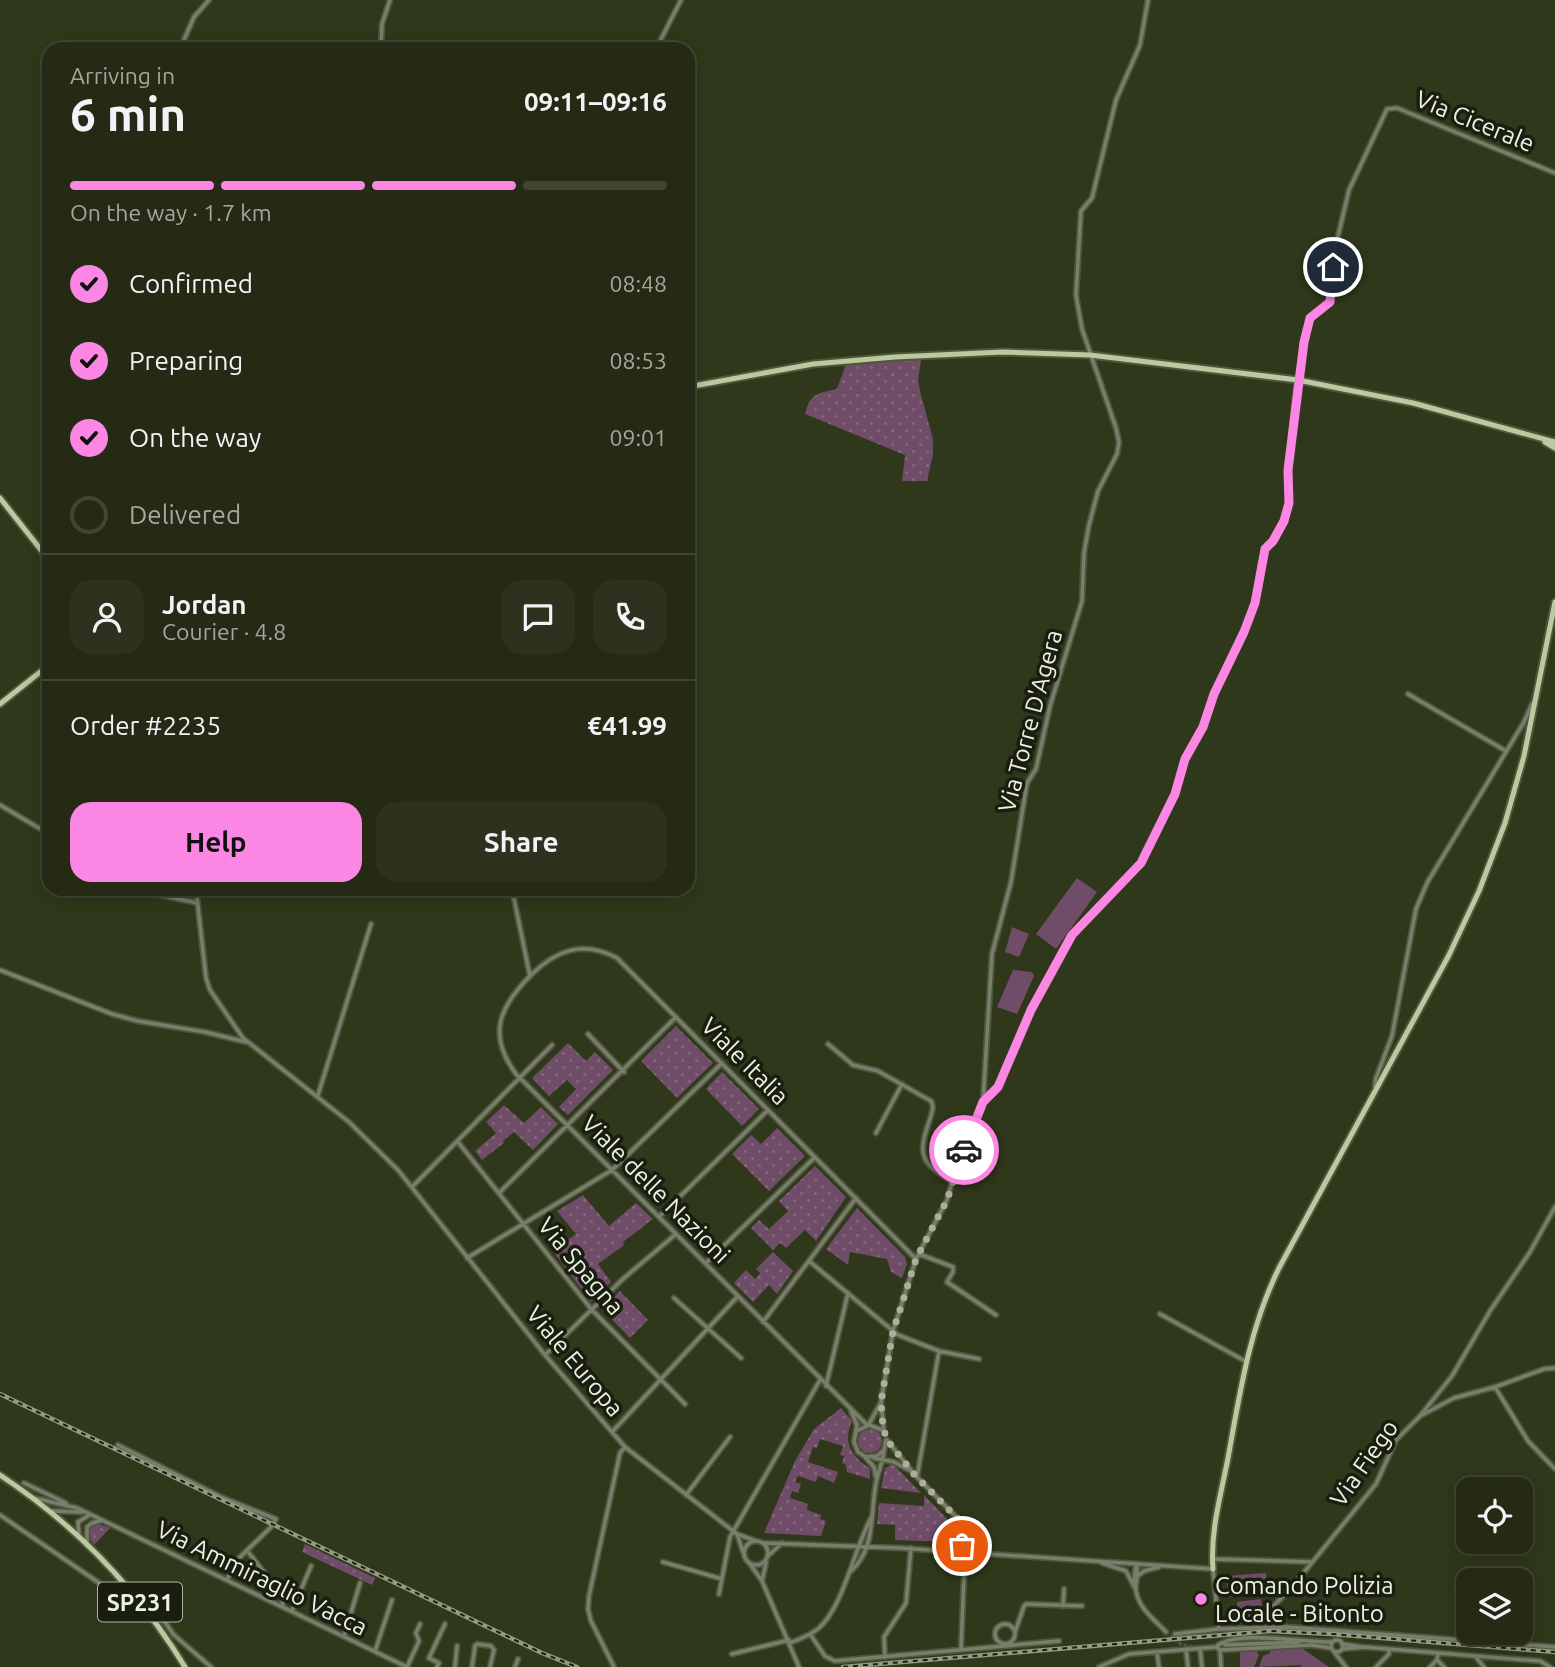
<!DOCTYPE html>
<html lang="en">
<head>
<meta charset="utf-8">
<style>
  :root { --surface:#242a14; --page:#2c321d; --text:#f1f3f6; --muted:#a3a7a0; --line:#414634; --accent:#fc86e3 }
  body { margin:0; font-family:Ubuntu,sans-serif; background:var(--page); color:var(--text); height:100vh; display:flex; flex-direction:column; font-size:26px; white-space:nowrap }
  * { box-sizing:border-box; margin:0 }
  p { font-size:23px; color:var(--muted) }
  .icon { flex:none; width:38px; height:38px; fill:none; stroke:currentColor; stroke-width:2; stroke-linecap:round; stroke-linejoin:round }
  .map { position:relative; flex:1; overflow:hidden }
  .side { position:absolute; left:42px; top:42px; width:653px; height:854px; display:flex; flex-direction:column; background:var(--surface); border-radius:21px; box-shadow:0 4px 18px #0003,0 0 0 2px var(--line) }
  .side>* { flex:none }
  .tools { position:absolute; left:1456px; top:1477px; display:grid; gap:14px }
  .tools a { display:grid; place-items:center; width:77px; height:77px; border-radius:14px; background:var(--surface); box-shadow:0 4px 18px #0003,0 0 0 2px var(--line); font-size:35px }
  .pin { position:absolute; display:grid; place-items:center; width:60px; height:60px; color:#fff; margin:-30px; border:4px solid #fff; border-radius:50%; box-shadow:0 2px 7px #0007 }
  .courier { position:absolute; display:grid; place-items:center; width:70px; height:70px; margin:-35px; border:5px solid #fc86e3; border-radius:50%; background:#fff; color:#222; box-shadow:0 2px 9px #0007 }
  .headline em { font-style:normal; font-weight:700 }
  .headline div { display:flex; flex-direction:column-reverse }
  .headline { display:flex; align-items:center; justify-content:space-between; height:119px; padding:0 28px }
  h1 { font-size:46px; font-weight:700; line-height:52px }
  .bar { display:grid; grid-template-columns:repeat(4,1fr); gap:10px 7px; align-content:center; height:84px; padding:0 28px }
  .bar i { height:9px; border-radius:5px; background:var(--line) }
  .bar .current { background:var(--accent) }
  .bar p { grid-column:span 4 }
  .line { display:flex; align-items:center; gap:18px; padding:0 28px; border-top:2px solid var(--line) }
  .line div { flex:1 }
  .round { display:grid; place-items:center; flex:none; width:74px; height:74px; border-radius:21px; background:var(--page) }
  ol { padding:0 28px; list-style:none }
  li { display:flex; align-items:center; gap:21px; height:77px }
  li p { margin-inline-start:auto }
  li .icon { padding:7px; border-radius:50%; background:var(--accent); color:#111; stroke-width:4 }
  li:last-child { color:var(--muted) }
  li i { width:38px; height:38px; border:4px solid var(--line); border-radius:50% }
  .button { display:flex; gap:14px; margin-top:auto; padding:14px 28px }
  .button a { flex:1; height:80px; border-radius:21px; background:var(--accent); color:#111; font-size:28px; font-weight:700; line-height:80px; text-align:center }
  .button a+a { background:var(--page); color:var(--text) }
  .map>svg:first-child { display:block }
  .grass { fill:url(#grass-dots) }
  .garden { fill:#6f4c67 }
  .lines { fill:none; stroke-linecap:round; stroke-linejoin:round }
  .minor-tunnel { stroke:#4c5439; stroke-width:3.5; stroke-dasharray:3.5 2; stroke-linecap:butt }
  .minor-casing { stroke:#4e563b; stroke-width:7 }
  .major-casing { stroke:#4e563b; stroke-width:9 }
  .minor { stroke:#787e6b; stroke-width:3.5 }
  .major { stroke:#bbc8a0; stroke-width:5 }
  .rail-casing { stroke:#939a82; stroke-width:4.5 }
  .rail { stroke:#1a1e11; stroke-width:2; stroke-dasharray:5; stroke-linecap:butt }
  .done { stroke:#aab19b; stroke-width:7; stroke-dasharray:0 12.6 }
  .route { stroke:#fc86e3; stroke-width:9 }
  .poi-dot { fill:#fc86e3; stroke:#1a1e11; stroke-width:2.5 }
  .labels { text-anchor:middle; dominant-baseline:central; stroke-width:7; stroke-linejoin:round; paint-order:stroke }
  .shield { fill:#1a1e11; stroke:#adb2a2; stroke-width:2 }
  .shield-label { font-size:23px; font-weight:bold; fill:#ecf2e0 }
  .street-label { font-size:24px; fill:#ecf2e0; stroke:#1a1e11 }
  .poi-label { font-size:24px; fill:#ecf2e0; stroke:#1a1e11; text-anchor:start }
</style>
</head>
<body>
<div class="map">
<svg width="1555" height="1667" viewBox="0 0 1555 1667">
  <defs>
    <pattern id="grass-dots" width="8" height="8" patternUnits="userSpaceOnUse" patternTransform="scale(1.75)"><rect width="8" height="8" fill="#6f4c67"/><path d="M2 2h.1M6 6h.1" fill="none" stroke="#84667c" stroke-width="1.8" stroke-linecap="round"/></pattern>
  </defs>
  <rect width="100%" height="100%" fill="#30381b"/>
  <path class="grass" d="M916,359L921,361L918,380L920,391L933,439V455L927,481H902L905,455L805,414C811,392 817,394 837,389L846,364Z
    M676,1026L713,1063L677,1098L641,1061Z
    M568,1043L586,1061L595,1052L613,1070L568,1115L559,1107L576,1089L567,1080L549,1096L532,1078Z
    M722,1072L759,1109L742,1126L706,1089Z
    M504,1105L524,1123L541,1107L558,1124L533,1150L514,1132L503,1141L504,1143L482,1160L475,1151L496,1133L486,1122Z
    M777,1128L805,1156L769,1191L732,1154L751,1135L761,1144Z
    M815,1166L846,1197L816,1241L805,1230L786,1248L780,1243L773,1250L751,1228L759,1220L769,1229L788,1211L779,1201Z
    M583,1195L609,1226L636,1203L653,1219L623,1242L624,1245L598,1264L611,1282L591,1302L553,1251L576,1234L557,1211Z
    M857,1208L905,1257L907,1264L902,1278L891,1272L887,1259L850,1252L848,1265L826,1249Z
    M773,1252L793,1271L777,1294L769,1285L753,1302L734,1283L746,1270L755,1279L760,1273L756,1269Z
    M620,1291L648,1320L630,1338L602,1309Z
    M841,1408L852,1421C842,1443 852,1457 870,1468V1479L847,1472L846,1465L842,1463L844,1456L840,1455L843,1446L820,1439L817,1448L813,1447L808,1462L838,1472L834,1483L818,1476L816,1482L798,1476L795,1482L801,1484L798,1493L792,1491L790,1498L808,1504L807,1510L821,1515L820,1519L826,1521L821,1536L764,1533L795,1461L814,1429Z
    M858 1441a12 12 0 1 1 24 0a12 12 0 1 1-24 0Z
    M893,1464L921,1493L881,1488L885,1468Z
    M924,1495L954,1526V1536L949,1542L895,1540V1525L877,1524L879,1503L924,1506Z
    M96,1523L110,1528L94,1545L87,1534L89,1528Z
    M305,1544L375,1578L372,1585L302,1552Z"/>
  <path class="garden" d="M1077,878L1097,892L1056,949L1036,934Z
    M1012,927L1029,934L1019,957L1005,952Z
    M1013,970L1032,972L1034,976L1017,1014L997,1007Z
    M1266,1573L1268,1593L1228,1597L1226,1576Z
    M1261,1599L1263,1612L1256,1613L1257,1621L1237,1624V1602Z
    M1255,1649L1259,1655L1254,1667H1240V1651Z
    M1271,1649H1303L1329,1667H1302L1300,1665L1259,1667L1263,1656L1270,1653Z"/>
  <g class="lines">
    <path class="minor-tunnel" d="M1166,1632L1182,1645L1195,1647"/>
    <g class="minor-casing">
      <path id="minor" d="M180,49L194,17L209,0
        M381,49L382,24L390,0
        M656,49L681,0
        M1408,694L1506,751
        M0,805L49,834
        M133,889L197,903
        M196,889L206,978L210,990L243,1038L349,1122L398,1170L545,1355L625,1447L737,1534L756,1541
        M512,889L530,976
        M0,970L112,1014L138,1021L205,1032L246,1042
        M588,1034L624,1072
        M828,1044L853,1065L878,1071L931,1101C935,1108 931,1114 929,1122C917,1156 922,1163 952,1182
        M1375,1087L1376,1078L1392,1036L1416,909L1427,883L1524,722L1532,704
        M318,1095L371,924
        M984,1100L998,1087L1031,1011L1072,935L1141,863L1175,794L1185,759L1203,727L1214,694L1244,632L1255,603L1265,549L1273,541L1284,521L1289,503L1288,470L1296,388L1310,318L1330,302L1334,253L1349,190L1387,109L1397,108L1555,173
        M876,1133L902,1084
        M458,1142L592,1310L685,1404
        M412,1187L552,1045
        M499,1193L676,1017
        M659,1217L768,1110
        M919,1254L953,1267V1272L947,1282L996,1315
        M467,1258L612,1170L722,1063
        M809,1261L898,1335L939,1351L979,1359
        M706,1263L815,1157
        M674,1298L741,1358
        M1160,1314L1245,1361
        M763,1322L856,1198
        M545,1355L624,1278L676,1234
        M826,1386L848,1293
        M1495,1387L1528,1441L1555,1469
        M851,1411L857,1425L854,1442L858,1452L866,1457L877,1456L884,1450L886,1440
        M1422,1415L1454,1398L1495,1387L1544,1369L1555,1368
        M869,1424L880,1404
        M867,1425L516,1074C487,1035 499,1007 531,975C556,950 583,940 617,958L916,1259
        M857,1431L869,1425L882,1430
        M612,1432L738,1296
        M884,1433L881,1402L893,1331L916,1259L947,1200L952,1182L983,1102L992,954L1011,882L1027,783L1036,769L1050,706L1082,601L1084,553L1089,525L1098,491L1117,454L1119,442L1116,428L1082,329L1076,295L1079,244L1081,211L1092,198L1116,100L1140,45L1148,0
        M887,1440L914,1474L969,1530L971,1552
        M118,1445L223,1498L276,1519L270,1528L237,1560L227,1580
        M865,1457L874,1467L876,1477
        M874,1458L894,1462L909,1470
        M917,1477L939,1351
        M24,1483L66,1503
        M686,1495L730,1437
        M34,1498L77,1508L407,1667
        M51,1511L82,1512
        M0,1515L124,1600L140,1616L146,1617L155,1613L160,1615L174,1635L211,1667
        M737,1534L743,1552
        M960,1534L965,1552L961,1649
        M79,1536L78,1522L88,1516
        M744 1553a12 12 0 1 1 24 0a12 12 0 1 1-24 0Z
        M87,1542V1527L92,1523L100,1521
        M763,1543L900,1548L1213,1569L1219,1629
        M947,1549L960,1534L955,1517
        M249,1553L281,1594L283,1606
        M769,1555L782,1543
        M1212,1559L1312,1562
        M663,1562L722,1579
        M1102,1563L1126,1571L1135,1588
        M750,1564L762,1581L799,1667
        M1136,1564C1140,1573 1135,1582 1136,1591C1139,1609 1155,1620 1166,1632
        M850,1572C876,1550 870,1514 876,1483C878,1472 883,1462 884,1450
        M1138,1576L1144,1571L1159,1567
        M762,1581L766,1563
        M1134,1581L1136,1565
        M287,1583L288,1591L298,1598
        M719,1594L730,1537L820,1380
        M1063,1606L1064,1589
        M292,1611L311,1566
        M995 1634a10 10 0 1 1 20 0a10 10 0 1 1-20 0Z
        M1256,1628L1262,1618L1292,1587L1376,1484L1396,1440L1420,1416L1452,1376L1490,1311L1530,1252L1555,1207
        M1015,1632L1024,1606L1026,1604L1082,1606
        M810,1634L825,1656L835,1661L1059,1641
        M1175,1634L1219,1629L1286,1627L1555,1647
        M344,1636L360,1583
        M1331 1646a6 6 0 1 1 12 0a6 6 0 1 1-12 0Z
        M790,1643C800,1639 811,1635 819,1628C844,1605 854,1549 871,1518
        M1342,1644L1362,1647
        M1225,1645L1299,1642
        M1216,1647C1234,1629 1306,1643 1332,1642
        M1216,1647L1220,1650L1311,1645L1331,1648
        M1200,1648L1202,1667
        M1186,1649L1188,1667
        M1342,1649L1364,1647L1540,1661L1550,1667
        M1220,1650L1221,1667
        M375,1651L392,1600
        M1157,1652L1159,1667
        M1335,1653L1346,1667
        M732,1654L789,1640
        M1475,1656L1484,1667
        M885,1657L884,1637L906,1603L911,1548
        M1437,1660L1444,1667
        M407,1667L419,1641L416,1633L420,1624
        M437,1667L439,1663L429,1658L445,1624
        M455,1667L457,1646
        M472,1667L475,1646L477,1644L491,1646L494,1650L490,1667
        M515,1667L518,1659
        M614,1667L591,1621L588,1609L589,1596L620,1453L625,1447
        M1099,1667L1129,1654L1216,1647
        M1376,1667L1389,1654V1650
        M1430,1667L1437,1660L1438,1654"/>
    </g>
    <g class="major-casing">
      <path id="major" d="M688,387L813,364L895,357L1003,352L1090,355L1298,380L1413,403L1555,442
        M1545,442L1555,448
        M0,498L49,560
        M0,704L49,665
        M0,1475C76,1525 138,1590 185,1667
        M1213,1569C1210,1531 1221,1495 1228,1458C1240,1393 1249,1329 1279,1268L1449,955L1479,891L1505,823L1524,756L1555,602"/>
    </g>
    <use href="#minor" class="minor"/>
    <use href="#major" class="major"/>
    <g class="rail-casing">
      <path id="rail" d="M0,1394L542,1653L577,1667
        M843,1667L1270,1631L1332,1634L1555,1652"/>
    </g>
    <use href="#rail" class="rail"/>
  </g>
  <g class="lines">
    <path class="done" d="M962,1546L965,1552H971L969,1530L914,1474L887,1440L883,1427L881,1402L893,1331L901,1307L916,1259L947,1200L964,1150"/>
    <path class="route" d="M964,1150L983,1102L998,1087L1031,1010L1072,935L1141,863L1175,794L1185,759L1203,727L1214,694L1244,632L1255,603L1265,549L1273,541L1284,521L1289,503L1288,470L1304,342L1310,318L1330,302L1333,267"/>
  </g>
  <circle class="poi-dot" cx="1201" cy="1599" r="7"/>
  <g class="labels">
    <rect class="shield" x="98" y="1582.5" width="84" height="39" rx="5"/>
    <g class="shield-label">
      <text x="140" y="1602">SP231</text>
    </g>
    <g class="street-label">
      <text transform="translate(1475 121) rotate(22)">Via Cicerale</text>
      <text transform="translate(1030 721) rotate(-75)">Via Torre D'Agera</text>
      <text transform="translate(745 1061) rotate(45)">Viale Italia</text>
      <text transform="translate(656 1189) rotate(45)">Viale delle Nazioni</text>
      <text transform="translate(581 1266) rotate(50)">Via Spagna</text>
      <text transform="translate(575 1361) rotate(50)">Viale Europa</text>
      <text transform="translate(1364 1463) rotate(-55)">Via Fiego</text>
      <text transform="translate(262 1578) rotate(26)">Via Ammiraglio Vacca</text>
    </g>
    <g class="poi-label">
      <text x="1215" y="1585">Comando Polizia<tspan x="1215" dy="28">Locale - Bitonto</tspan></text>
    </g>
  </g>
</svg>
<div class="tools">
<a><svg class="icon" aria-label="locate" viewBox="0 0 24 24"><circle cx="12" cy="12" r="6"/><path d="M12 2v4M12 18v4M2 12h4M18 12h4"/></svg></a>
<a><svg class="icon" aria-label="layers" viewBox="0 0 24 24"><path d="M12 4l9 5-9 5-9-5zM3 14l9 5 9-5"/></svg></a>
</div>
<div class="pin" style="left:962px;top:1546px;background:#ea580c"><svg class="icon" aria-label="bag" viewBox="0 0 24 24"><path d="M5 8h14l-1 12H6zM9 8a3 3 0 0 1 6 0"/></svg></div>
<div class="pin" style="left:1333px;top:267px;background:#1f2937"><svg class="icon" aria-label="home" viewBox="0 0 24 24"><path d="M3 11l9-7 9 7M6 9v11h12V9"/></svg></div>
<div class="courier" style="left:964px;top:1150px"><svg class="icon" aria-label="car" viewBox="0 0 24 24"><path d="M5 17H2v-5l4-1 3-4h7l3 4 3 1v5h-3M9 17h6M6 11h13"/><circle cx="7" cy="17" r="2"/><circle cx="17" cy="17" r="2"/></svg></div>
<section class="side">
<div class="headline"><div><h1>6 min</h1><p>Arriving in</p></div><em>09:11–09:16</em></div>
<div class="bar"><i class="current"></i><i class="current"></i><i class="current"></i><i></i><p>On the way · 1.7 km</p></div>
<ol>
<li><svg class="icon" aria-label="check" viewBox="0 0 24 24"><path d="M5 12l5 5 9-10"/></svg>Confirmed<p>08:48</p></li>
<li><svg class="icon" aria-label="check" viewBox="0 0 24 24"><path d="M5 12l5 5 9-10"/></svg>Preparing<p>08:53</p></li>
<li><svg class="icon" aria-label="check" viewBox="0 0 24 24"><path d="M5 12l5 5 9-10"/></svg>On the way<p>09:01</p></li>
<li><i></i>Delivered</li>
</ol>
<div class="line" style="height:126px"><a class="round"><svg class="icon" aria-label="person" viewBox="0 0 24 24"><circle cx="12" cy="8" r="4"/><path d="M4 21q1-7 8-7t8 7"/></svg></a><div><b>Jordan</b><p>Courier · 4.8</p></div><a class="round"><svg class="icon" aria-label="chat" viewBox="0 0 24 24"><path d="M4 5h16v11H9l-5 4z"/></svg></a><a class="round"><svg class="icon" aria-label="phone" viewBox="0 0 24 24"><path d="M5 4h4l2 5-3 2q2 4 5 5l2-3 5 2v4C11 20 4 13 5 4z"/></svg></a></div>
<div class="line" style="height:91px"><div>Order #2235</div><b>€41.99</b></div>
<div class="button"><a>Help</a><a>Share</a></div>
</section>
</div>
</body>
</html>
